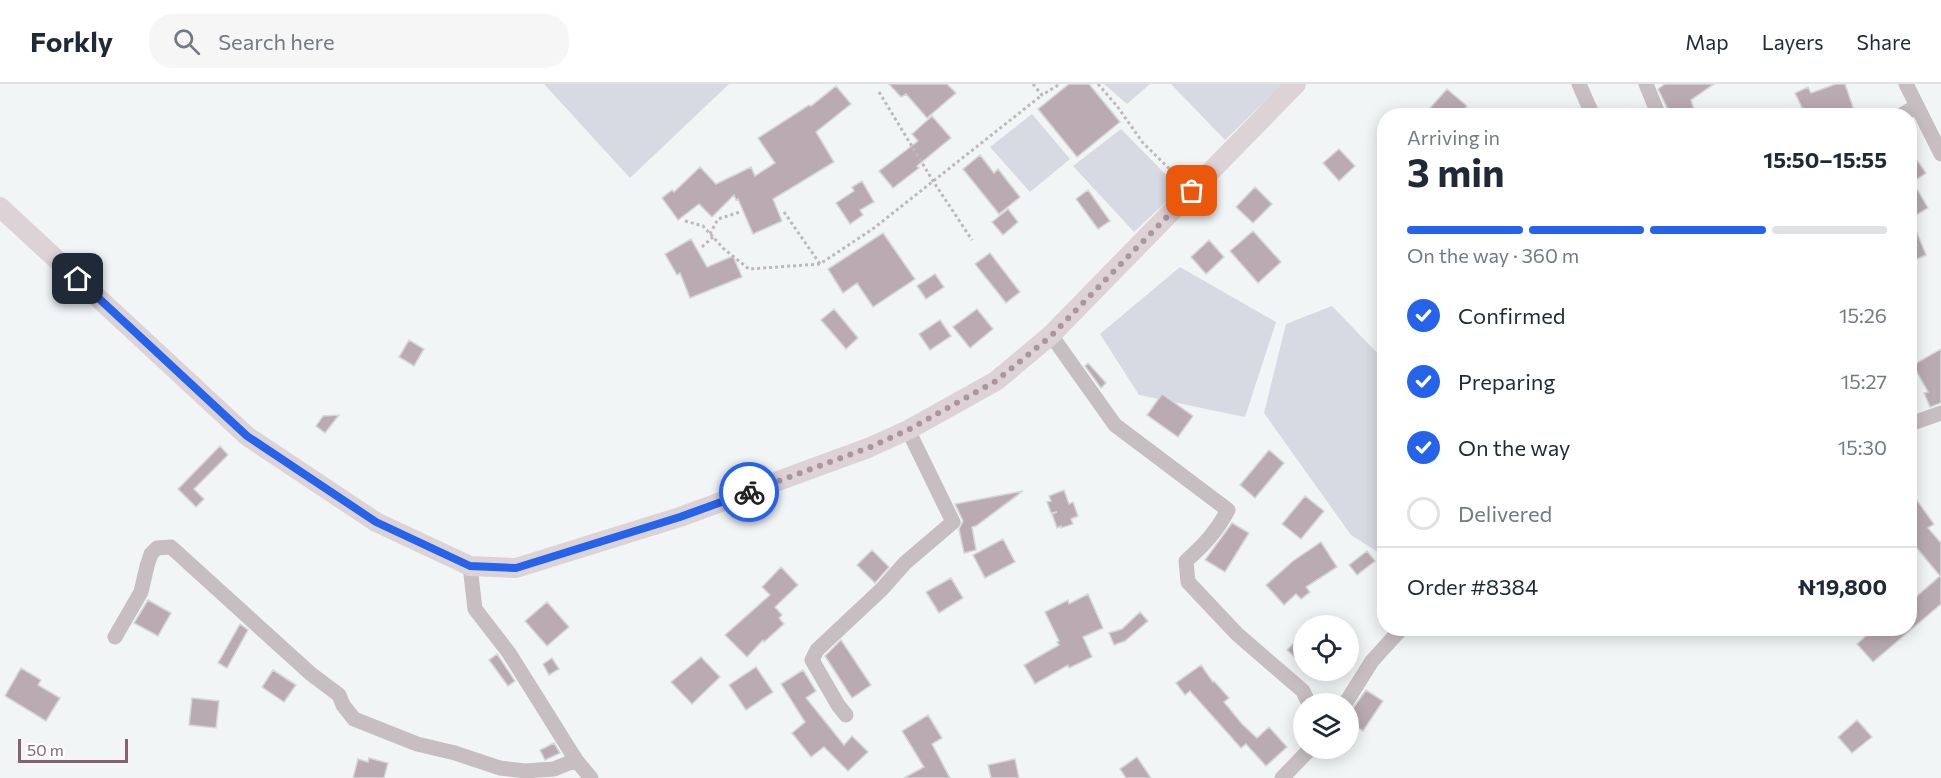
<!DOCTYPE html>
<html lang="en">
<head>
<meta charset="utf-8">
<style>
  :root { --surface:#fff; --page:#f6f6f7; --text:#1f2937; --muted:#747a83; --line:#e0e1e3; --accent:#2563eb }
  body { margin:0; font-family:Commissioner,sans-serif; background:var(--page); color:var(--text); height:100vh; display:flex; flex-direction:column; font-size:22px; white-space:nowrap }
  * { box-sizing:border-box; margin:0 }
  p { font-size:20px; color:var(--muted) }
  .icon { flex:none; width:33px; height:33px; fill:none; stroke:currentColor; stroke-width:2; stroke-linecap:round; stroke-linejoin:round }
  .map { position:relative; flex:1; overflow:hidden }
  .sheet { position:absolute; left:1377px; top:24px; width:540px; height:528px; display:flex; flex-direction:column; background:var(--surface); border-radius:24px; box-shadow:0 3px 15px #0003 }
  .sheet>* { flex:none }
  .fabs { position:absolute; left:1293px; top:531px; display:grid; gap:12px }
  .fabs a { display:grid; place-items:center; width:66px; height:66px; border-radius:50%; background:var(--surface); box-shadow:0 3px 15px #0003; font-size:30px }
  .scale { position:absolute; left:18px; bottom:15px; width:110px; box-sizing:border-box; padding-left:6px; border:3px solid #866270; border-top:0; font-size:16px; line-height:21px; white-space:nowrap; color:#866270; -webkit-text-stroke:4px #fff; paint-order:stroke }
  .pin { position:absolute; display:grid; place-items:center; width:51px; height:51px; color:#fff; margin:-26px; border-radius:12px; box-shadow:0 3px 9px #0006 }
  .courier { position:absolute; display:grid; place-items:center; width:60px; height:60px; margin:-30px; border:4px solid #2563eb; border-radius:50%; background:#fff; color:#222; box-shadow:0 2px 8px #0007 }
  .headline em { font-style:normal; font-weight:700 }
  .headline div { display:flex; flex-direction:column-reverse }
  .headline { display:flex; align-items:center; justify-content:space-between; height:102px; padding:0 30px }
  h1 { font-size:39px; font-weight:700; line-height:45px }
  .bar { display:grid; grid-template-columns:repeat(4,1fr); gap:9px 6px; align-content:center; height:72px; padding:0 30px }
  .bar i { height:8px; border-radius:4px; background:var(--line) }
  .bar .current { background:var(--accent) }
  .bar p { grid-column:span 4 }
  .line { display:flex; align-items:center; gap:15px; padding:0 30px; border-top:2px solid var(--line) }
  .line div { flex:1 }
  ol { padding:0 30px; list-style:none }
  li { display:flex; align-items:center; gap:18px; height:66px }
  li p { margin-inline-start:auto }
  li .icon { padding:6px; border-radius:50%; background:var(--accent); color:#fff; stroke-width:4 }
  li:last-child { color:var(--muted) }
  li i { width:33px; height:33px; border:3px solid var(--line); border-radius:50% }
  header { display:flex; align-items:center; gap:36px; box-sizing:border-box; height:84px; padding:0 30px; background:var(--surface); border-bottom:2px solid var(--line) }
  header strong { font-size:28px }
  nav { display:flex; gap:33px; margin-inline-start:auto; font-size:21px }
  .search { width:420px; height:54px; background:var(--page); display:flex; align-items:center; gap:15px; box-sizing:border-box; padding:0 21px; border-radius:24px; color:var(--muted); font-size:22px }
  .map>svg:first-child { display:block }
  .green { fill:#d7dae2 }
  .building { fill:#baabb2; stroke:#d4d7d7; stroke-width:1.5 }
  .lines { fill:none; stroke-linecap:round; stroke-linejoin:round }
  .path { stroke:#bfb8bb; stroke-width:3; stroke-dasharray:3 3; stroke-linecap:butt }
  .minor { stroke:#c7bec1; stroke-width:15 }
  .major { stroke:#ddd3d7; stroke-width:20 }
  .done { stroke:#ac959f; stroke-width:6; stroke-dasharray:0 10.8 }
  .route { stroke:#2563eb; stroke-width:8 }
</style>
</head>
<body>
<header>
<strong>Forkly</strong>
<div class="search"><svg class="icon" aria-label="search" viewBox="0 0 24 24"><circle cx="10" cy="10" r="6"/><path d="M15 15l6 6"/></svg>Search here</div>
<nav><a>Map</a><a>Layers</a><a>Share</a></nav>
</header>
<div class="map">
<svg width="1941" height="694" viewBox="0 0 1941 694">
  <rect width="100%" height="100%" fill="#f2f5f6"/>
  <path class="green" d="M544,0H729L630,94Z
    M1104,0H1150L1127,20Z
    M1171,0H1283L1225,56Z
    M1032,30L1070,75L1030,108L990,63Z
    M1121,45L1180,105L1134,148L1073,82Z
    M1180,183L1276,238L1245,333L1139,311L1100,250Z
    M1332,222L1384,276V472L1351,451L1264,329L1286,240Z"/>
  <path class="building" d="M889,0H947L956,9L927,34L906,10L901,13Z
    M1069,0H1089L1120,38L1077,73L1038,25Z
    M1665,0H1714L1691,16L1696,32H1671L1658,5Z
    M1836,0H1845L1856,32H1806L1795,9L1808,3L1811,9Z
    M836,2L851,20L816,48L834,78L773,115L782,137L753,150L738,115L736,116L734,111L712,133L699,120L678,136L662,114L672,106L674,108L700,83L716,100L751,83L755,92L775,79L758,54L809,21L811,22Z
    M1447,5L1467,22L1458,32H1423Z
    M932,32L951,54L917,82L919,84L893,104L879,87L918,57L912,50Z
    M1339,65L1355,82L1339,97L1323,79Z
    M1910,66L1926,89L1913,98L1928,124L1911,134L1926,171L1910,178Z
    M980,71L994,89L998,85L1020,113L999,130L963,85Z
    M862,97L874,118L860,126L863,131L850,140L836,119L854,107L852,103Z
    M1255,103L1272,120L1253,139L1236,123Z
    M1088,106L1110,137L1098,145L1076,115Z
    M1008,125L1018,138L1003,151L992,138Z
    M1253,147L1281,178L1258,199L1230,167Z
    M883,149L915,195L873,223L857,199L843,209L828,185Z
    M691,155L707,183L733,172L742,193L690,214L680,189L677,191L665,170Z
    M1209,156L1224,173L1206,190L1191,173Z
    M990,169L1020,208L1006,219L975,180Z
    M935,190L944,203L926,215L917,202Z
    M834,225L858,254L846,265L821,236Z
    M977,225L993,245L970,264L953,243Z
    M940,236L951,252L930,266L919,250Z
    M409,256L424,265L414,282L399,273Z
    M1941,265V319L1930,323L1924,309L1928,308L1913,281Z
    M1088,279L1106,299L1101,304L1085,282Z
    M1162,310L1193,332L1178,353L1147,331Z
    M339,331L325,349L316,342L323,332Z
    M220,362L228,371L194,405L204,415L196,423L178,405Z
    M1269,366L1284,379L1255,414L1240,401Z
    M1064,406L1069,420L1073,418L1078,432L1071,435L1073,440L1061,444V442L1057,444L1052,430L1057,428L1051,429L1047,418L1051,417L1049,412Z
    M1023,407L976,442L972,443L976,466L964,469L959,445L963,437L955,420Z
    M1910,407L1934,440L1928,444L1941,459V520L1873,578L1857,560L1875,544H1910V518L1940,492L1916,463L1910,451Z
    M1305,412L1324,427L1301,455L1282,440Z
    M1232,439L1249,449L1225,488L1205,476Z
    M1003,455L1015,478L985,494L973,471Z
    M1321,458L1337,483L1306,503L1310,508L1301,515L1296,510L1284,521L1266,501L1293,477Z
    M872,466L889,483L875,499L857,481Z
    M1367,467L1375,477L1357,491L1349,481Z
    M781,483L798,501L775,523L782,531L779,534L784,540L764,558L763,556L747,573L725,551L770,511L762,503Z
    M951,494L963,514L939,529L926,508Z
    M1088,510L1103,544L1083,553L1092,573L1069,584L1068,581L1035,600L1024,581L1059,561L1057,558L1059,557L1045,528L1068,516L1069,520Z
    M148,516L171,529L158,552L134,539Z
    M547,518L569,543L547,562L525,537Z
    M1140,528L1148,537L1125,557L1114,561L1109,549L1122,545Z
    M240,540L248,546L227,584L218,579Z
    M1304,549V582L1287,566Z
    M841,556L871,601L852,614L825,572Z
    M497,570L515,597L508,602L489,576Z
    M701,573L720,593L692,620L671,598Z
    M552,574L559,585L549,591L543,580Z
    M1201,581L1213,598L1214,597L1229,614L1224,618L1242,640L1257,654L1269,643L1287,663L1266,682L1246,660L1241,664L1190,607L1185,611L1176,599Z
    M756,583L773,608L746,626L729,601Z
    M21,584L41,596L38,601L60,614L46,637L5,612Z
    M273,586L296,601L284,618L262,603Z
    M803,586L816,607L806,614L844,661L852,652L868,668L848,687L824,663L811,673L792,649L805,638L781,600Z
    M1366,606L1383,617L1363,647L1348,638V631Z
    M192,614L219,617L216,644L189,641Z
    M928,631L942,654L932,660L950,694H904L924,683L902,647Z
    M1857,636L1872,653L1852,669L1838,653Z
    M554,659L560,669L545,676L540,666Z
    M1137,673L1151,694H1126L1120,685Z
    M369,674L388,679L384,694H353L358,675L368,678Z
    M1015,675L1019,694H991L988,681Z"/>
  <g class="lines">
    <path class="path" d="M1033,0L1042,11L1060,0
      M1098,0L1117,22L1143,59L1180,95
      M879,8L933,97L972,156
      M784,128L820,180
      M685,137L703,142L724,165L749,185L820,180L874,144L1042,11
      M710,150L718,135L740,128
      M702,163L713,153"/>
    <path class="minor" d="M1579,0L1593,32
      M1646,0L1659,32
      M1906,0L1941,70
      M1900,32L1917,22
      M1051,251L1115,341L1228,426C1217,447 1204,461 1186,477L1188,498L1237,550L1303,607L1309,620
      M1910,340L1941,329
      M470,482L475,525L509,569L576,676L591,694
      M115,553L141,508L147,482L151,470L157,464L171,463L311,590L339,611L343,621L354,635L417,660L455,669L500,684L525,687L554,685L576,676
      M1345,620L1372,577L1402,544
      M846,631L838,621L812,576L817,566L882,505L905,479L953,438L908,346
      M1282,694L1311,664"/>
    <path class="major" d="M0,123L247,352L376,438L470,482L516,484L680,433L868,364L908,346L996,297L1051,251L1296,0"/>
  </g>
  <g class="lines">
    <path class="done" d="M749,408L868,364L908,346L996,297L1051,252L1192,107"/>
    <path class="route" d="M78,195L247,352L376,438L470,482L516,484L680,433L749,408"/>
  </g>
</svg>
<div class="fabs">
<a><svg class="icon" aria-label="locate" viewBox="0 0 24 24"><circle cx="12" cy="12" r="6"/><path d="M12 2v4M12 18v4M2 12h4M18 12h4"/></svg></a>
<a><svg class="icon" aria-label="layers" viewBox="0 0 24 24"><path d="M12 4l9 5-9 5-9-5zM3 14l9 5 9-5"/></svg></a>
</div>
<div class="scale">50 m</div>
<div class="pin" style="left:1192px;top:107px;background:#ea580c"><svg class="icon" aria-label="bag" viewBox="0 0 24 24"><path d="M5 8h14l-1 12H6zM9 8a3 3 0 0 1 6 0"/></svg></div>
<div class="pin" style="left:78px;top:195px;background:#1f2937"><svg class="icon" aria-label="home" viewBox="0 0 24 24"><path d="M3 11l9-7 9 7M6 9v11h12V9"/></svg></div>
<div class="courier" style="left:749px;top:408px"><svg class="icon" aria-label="bike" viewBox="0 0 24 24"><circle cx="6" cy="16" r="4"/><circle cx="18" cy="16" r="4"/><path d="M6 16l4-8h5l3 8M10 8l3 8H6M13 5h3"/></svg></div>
<section class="sheet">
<div class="headline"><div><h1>3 min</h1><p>Arriving in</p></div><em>15:50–15:55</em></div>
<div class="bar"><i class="current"></i><i class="current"></i><i class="current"></i><i></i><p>On the way · 360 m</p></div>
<ol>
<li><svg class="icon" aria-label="check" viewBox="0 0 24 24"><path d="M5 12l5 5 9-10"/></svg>Confirmed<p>15:26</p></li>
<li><svg class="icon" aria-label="check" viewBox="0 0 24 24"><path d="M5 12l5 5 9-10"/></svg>Preparing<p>15:27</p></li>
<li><svg class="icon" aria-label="check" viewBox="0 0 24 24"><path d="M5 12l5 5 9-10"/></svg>On the way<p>15:30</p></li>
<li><i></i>Delivered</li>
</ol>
<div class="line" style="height:78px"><div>Order #8384</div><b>₦19,800</b></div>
</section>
</div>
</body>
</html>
